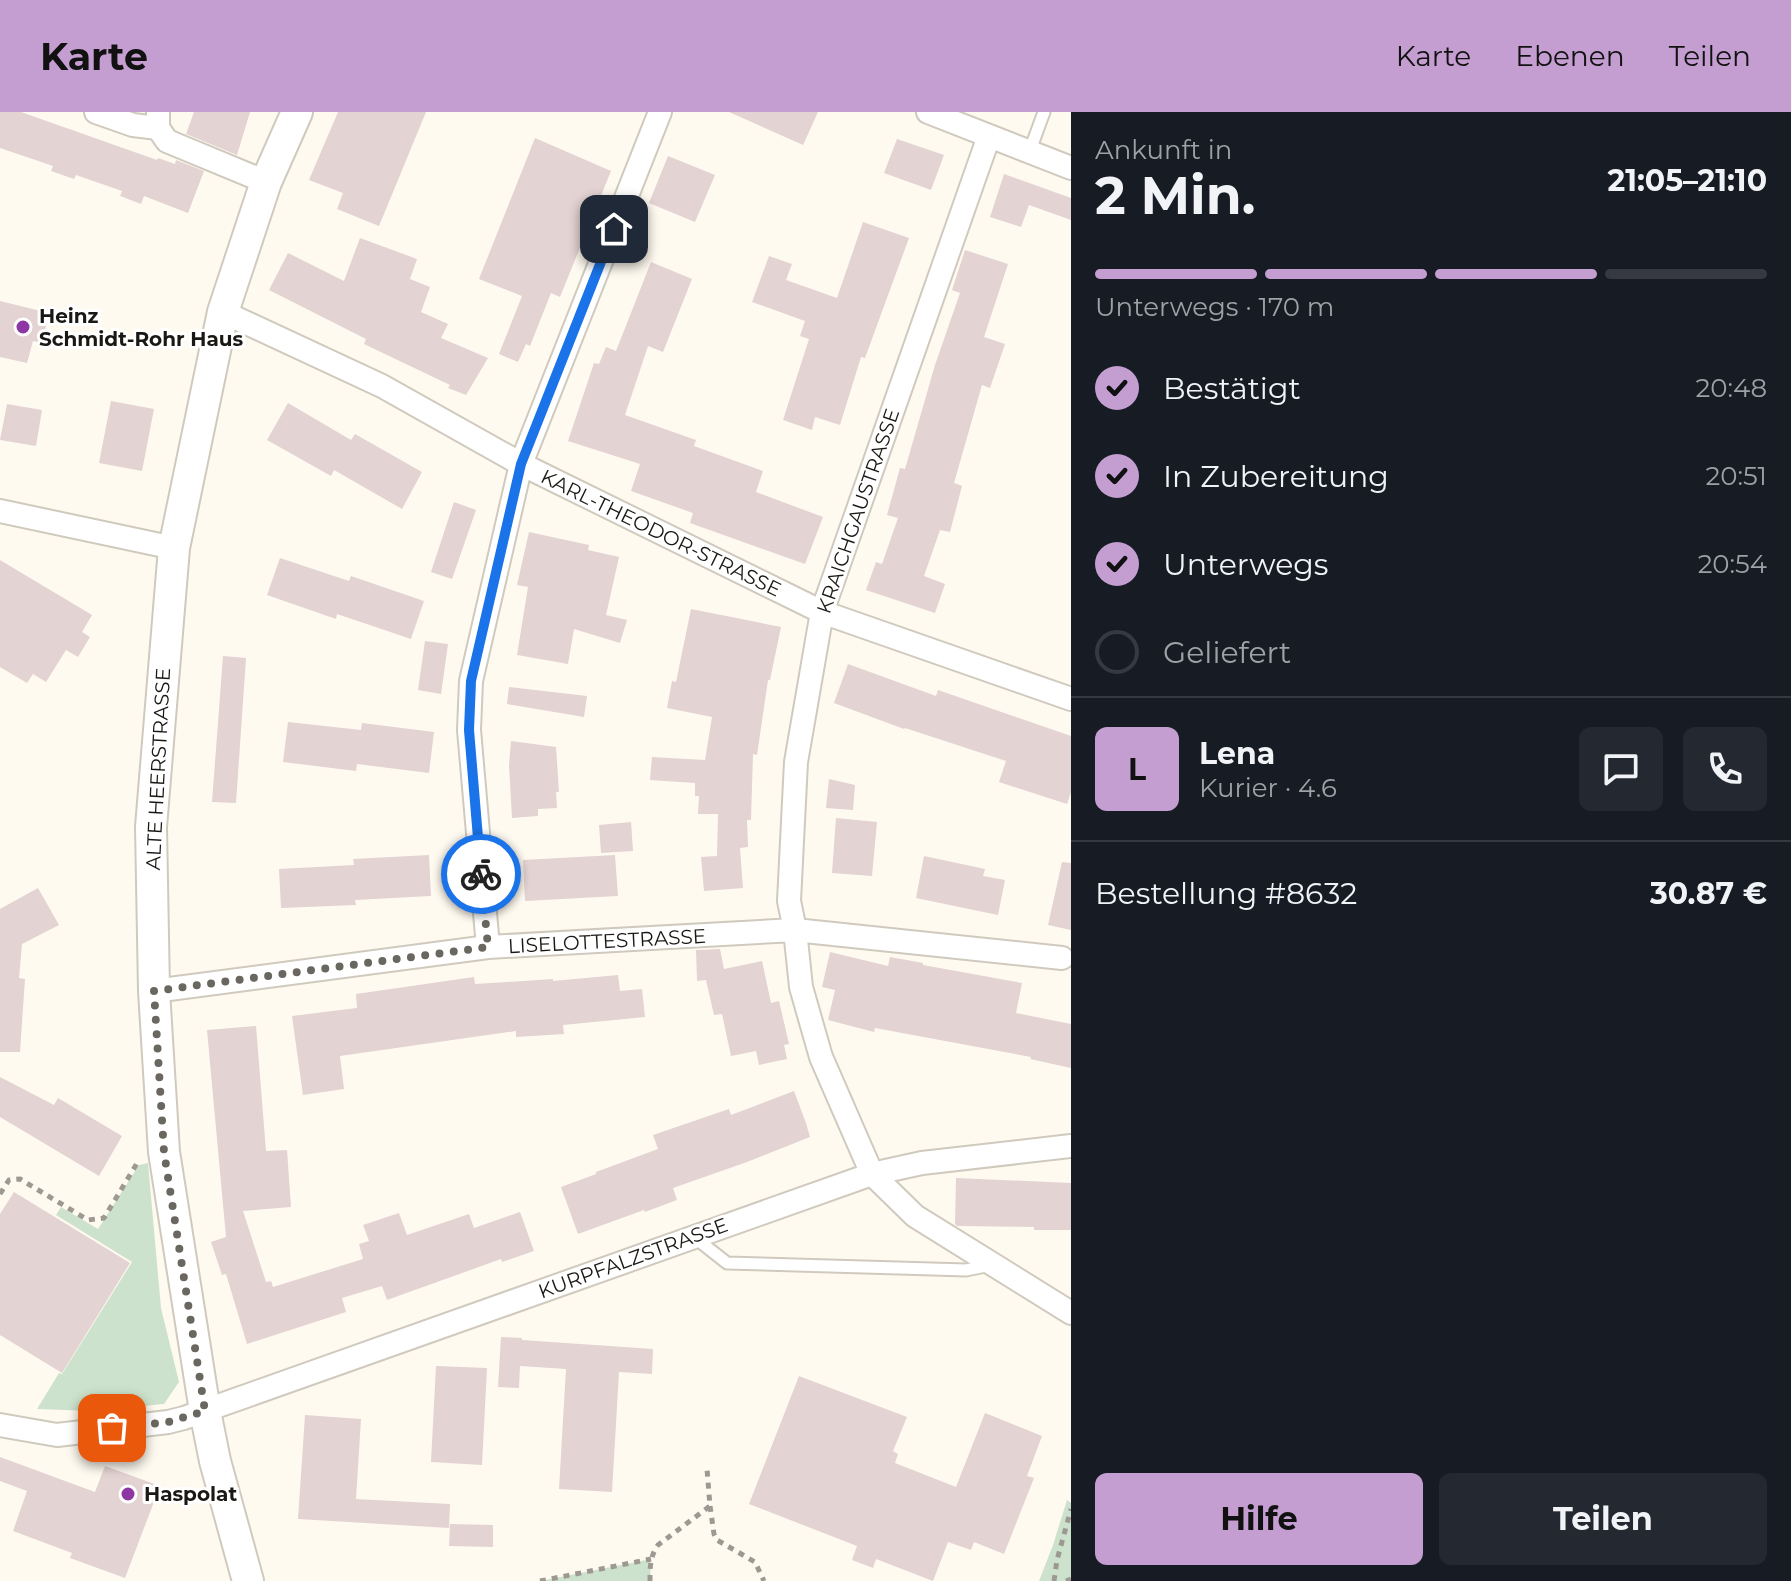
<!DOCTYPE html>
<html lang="de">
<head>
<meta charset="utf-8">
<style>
  :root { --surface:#171b24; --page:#242831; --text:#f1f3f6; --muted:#9ea1a6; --line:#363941; --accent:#c49ed1 }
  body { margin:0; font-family:Montserrat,sans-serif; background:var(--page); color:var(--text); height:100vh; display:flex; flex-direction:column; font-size:30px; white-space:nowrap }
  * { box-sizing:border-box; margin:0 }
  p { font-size:26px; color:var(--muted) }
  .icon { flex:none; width:44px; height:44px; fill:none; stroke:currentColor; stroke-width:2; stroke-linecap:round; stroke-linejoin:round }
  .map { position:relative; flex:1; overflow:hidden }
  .panel { display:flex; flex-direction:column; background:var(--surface); width:720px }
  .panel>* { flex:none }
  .pin { position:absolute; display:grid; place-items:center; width:68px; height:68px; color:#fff; margin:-34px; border-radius:16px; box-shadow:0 4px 12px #0006 }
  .courier { position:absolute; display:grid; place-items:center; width:80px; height:80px; margin:-40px; border:6px solid #1a73e8; border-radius:50%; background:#fff; color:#222; box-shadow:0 2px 10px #0007 }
  .summary em { font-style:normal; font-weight:700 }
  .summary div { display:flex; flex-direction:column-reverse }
  .summary { display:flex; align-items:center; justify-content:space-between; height:136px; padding:0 24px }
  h1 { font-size:52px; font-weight:700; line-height:60px }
  .bar { display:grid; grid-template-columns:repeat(4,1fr); gap:12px 8px; align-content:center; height:96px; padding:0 24px }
  .bar i { height:10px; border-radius:6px; background:var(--line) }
  .bar .selected { background:var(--accent) }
  .bar p { grid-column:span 4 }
  .line { display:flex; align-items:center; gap:20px; padding:0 24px; border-top:2px solid var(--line) }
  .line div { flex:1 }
  .round { display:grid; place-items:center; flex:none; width:84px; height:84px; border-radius:12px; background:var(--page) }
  ol { padding:0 24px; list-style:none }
  li { display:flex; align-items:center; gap:24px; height:88px }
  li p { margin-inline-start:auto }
  li .icon { padding:8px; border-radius:50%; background:var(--accent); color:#111; stroke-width:4 }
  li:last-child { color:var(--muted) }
  li i { width:44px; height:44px; border:4px solid var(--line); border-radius:50% }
  .primary-button { display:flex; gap:16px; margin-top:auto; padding:16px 24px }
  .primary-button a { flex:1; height:92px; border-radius:12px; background:var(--accent); color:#111; font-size:32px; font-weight:700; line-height:92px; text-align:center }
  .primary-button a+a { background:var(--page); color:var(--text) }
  header { display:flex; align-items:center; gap:48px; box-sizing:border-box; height:112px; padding:0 40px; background:var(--accent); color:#111 }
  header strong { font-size:38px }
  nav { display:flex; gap:44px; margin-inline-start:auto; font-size:28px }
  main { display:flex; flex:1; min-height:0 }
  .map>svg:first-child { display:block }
  .green { fill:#cde2cc }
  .building { fill:#e3d3d2 }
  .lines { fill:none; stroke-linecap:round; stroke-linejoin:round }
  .lane-casing { stroke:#d0cabe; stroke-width:15 }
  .street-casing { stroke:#d0cabe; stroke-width:26 }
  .secondary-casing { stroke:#d0cabe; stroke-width:34 }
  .path { stroke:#9d9992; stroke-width:5; stroke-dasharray:6 6; stroke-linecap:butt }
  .lane { stroke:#fff; stroke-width:11 }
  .street { stroke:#fff; stroke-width:22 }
  .secondary { stroke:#fff; stroke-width:30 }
  .done { stroke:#6a6761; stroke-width:8; stroke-dasharray:0 14.4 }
  .route { stroke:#1a73e8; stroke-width:10 }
  .poi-dot { fill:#8d37a4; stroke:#fff; stroke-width:3 }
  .labels { text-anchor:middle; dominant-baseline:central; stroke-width:6; stroke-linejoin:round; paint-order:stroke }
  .poi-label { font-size:20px; font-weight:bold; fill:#1a1814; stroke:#fff; text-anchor:start }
  .street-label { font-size:20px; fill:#1a1814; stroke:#fff }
</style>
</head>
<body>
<header>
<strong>Karte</strong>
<nav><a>Karte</a><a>Ebenen</a><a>Teilen</a></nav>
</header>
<main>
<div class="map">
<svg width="1071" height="1469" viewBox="0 0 1071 1469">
  <rect width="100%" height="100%" fill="#fffaf0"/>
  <path class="green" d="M148,1051L161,1196L179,1270L164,1292L92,1299L37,1297L59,1261L62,1262L132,1150L56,1103L61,1095L98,1117L139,1053Z
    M1067,1388L1071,1391V1469H1039L1053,1433Z
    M651,1447L650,1469H540Z"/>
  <path class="building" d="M0,0H21L157,48L158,46L175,52L176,48L204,59L188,101L144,84L141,92L120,84L122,79L76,63L74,67L51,59L53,54L0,36Z
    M194,0H250L237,43L186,22Z
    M338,0H426L379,114L337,97L343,81L309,68Z
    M729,0H818L803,33Z
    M535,26L611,59L560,185L551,181L530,234L526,232L518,250L499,242L522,184L479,167Z
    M897,27L944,43L931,78L884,61Z
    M668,44L715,63L695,110L649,91Z
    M1004,62L1071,86V108L1029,93L1021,115L990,105Z
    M863,110L909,126L865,246L861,245L840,313L815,305L812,318L783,308L809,227L800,224L805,209L752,190L769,144L792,152L786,168L837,186Z
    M360,126L417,147L410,167L430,175L421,200L448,212L441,226L488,246L466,283L448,276L450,273L364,232L366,227L269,178L288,141L344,169Z
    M965,138L1008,152L984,225L1005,232L990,276L982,273L954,371L962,374L950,420L940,418L924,464L945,472L935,501L866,478L876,450L882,452L898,406L887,403L900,356L905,357L935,253L960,181L952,178Z
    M651,150L692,167L663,240L648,234L625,303L696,328L694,334L763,359L756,380L823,405L805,452L690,411L693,401L631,379L640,352L568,329L594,251L599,252L606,235L616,239Z
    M0,189L49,201L42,231L33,229L27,251L0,245Z
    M111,289L154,297L142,359L99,351Z
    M288,291L351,328L355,322L422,360L402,397L334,358L331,364L267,328Z
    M7,292L42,298L36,334L0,328Z
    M454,390L476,398L452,467L431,460Z
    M529,420L589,433L588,438L619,445L606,503L627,508L620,531L574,517L568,552L517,543L528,475L517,473Z
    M280,446L349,469L351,464L424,489L411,527L337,502L336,507L267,483Z
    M0,448L92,503L82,520L90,525L78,545L66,538L46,570L33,562L27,571L0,555Z
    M691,497L781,515L770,568H768L757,643L753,642L751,708H747L748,735L740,736L743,776L704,779L701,745L717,744L718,702H698L699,684H695V671L650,668L652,645L705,648L712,605L667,596L672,569L676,570Z
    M425,529L448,532L441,582L418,578Z
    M223,544L246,546L236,691L212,690Z
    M848,552L936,584L938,578L1071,624V680L1067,692L999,670L1006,649L905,616L904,617L834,591Z
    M509,575L587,584L584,605L507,592Z
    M288,610L361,618L362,611L434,620L429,661L357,652L356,659L283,650Z
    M511,629L556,635L559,680H556L557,696L538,697V704L512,706L509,653Z
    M829,667L855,673L853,698L826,696Z
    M836,706L877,710L872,764L832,761Z
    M631,710L633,739L601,741L599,713Z
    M429,743L431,784L355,788L356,793L281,796L279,757L354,753L353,747Z
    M615,743L618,784L525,789L523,748Z
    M924,744L985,757L983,764L1005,768L998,803L916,786Z
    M1062,750L1071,751V818L1048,813Z
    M38,776L59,813L22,832L19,866L25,867L20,940H0V797Z
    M720,837L724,857L762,849L771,891L779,889L789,932L784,933L787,947L759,953L756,939L731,944L722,902L714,903L706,868L697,869L696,838Z
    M830,840L888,854L890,845L923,851V853L1022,871L1016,901L1071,912V956L1030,947L1031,945L875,916L874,920L828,908L835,878L822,875Z
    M618,863L620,879L642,877L645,905L563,913L564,922L516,925V919L340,944L344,977L303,983L292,904L357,896L356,882L474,865L475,872L553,867V869Z
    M256,914L266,1039L287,1038L291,1095L243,1099L266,1170L271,1169L273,1175L363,1147L359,1132L369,1129L363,1113L399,1101L407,1123L469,1102L474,1116L520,1100L534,1139L502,1150L501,1147L387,1188L382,1174L342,1186L346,1200L247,1232L226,1162L222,1163L211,1130L226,1125L207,918Z
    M0,965L54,993L58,986L122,1024L99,1064L0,1005Z
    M794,979L806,1011L810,1025L747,1050L673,1076L677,1088L645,1100L644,1098L578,1122L561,1075L596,1062V1060L658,1037L653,1023L729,997L731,1003Z
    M956,1066L1071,1071V1118H1034V1115L957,1114L955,1112Z
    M14,1080L130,1151L62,1261L0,1223V1102Z
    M501,1225L522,1226V1228L653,1237L652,1262L619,1260L612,1380L559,1377L566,1257L520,1254L519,1276L498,1275Z
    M436,1254L487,1256L482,1353L431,1350Z
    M799,1264L907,1305L893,1339L898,1342L895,1351L956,1375L985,1301L1042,1324L1027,1364L1034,1366L1004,1442L974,1430L971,1438L948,1430L933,1469L876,1447L873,1456L852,1448L857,1434L749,1392Z
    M305,1303L361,1307L356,1387L450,1392L449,1416L298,1407Z
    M0,1345L95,1380L105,1354L160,1374L125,1466L70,1446L72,1441L13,1419L27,1379L0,1369Z
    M450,1412L493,1413V1435L449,1434Z"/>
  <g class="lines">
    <g class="lane-casing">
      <path id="lane" d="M1029,41L1044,0
        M694,1125L727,1151L966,1158L991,1153"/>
    </g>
    <g class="street-casing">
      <path id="street" d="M96,0L133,13L158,16
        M158,0V16L167,29L266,70
        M928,0L1071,56
        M989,24L822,500L796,650L789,789L795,818L801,875L821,945L872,1062L915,1104L1071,1201
        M223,200L382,274L521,352L822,500L1071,587
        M0,399L174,436
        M488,835L469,618L471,569L521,352L660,0
        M154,879L488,835L795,818L1062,846
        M0,1313L57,1323L168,1310L184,1306L872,1062L922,1051L1071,1034"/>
    </g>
    <g class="secondary-casing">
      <path id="secondary" d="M248,1469L215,1349L205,1299L164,1040L154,879L151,715L174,436L223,200L266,70L297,0"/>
    </g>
    <path class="path" d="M0,1082L9,1068L20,1067L88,1108L104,1106L139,1048
      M710,1394L714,1422L717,1428L755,1450L764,1469
      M540,1469L651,1447
      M650,1469C650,1455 650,1444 658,1433L710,1394L707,1357
      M1054,1469L1057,1448L1071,1397
      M1066,1469L1071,1467"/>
    <use href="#lane" class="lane"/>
    <use href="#street" class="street"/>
    <use href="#secondary" class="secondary"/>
  </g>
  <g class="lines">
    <path class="done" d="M112,1316L168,1310L205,1299L164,1040L154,879L488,835L481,762"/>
    <path class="route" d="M481,762L469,618L471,569L521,352L614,117"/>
  </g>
  <g class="poi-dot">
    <circle cx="23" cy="215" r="8"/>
    <circle cx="128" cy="1382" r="8"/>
  </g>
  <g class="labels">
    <g class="poi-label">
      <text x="39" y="204">Heinz<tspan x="39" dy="23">Schmidt-Rohr Haus</tspan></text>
      <text x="144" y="1382">Haspolat</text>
    </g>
    <g class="street-label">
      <text transform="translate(858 399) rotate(-71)">KRAICHGAUSTRASSE</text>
      <text transform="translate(661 421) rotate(26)">KARL-THEODOR-STRASSE</text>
      <text transform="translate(158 657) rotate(-87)">ALTE HEERSTRASSE</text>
      <text transform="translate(607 829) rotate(-3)">LISELOTTESTRASSE</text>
      <text transform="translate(633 1146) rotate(-20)">KURPFALZSTRASSE</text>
    </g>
  </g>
</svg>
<div class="pin" style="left:112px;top:1316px;background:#ea580c"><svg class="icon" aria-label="bag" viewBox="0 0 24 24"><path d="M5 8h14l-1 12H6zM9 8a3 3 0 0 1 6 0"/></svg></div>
<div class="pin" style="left:614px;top:117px;background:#1f2937"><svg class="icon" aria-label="home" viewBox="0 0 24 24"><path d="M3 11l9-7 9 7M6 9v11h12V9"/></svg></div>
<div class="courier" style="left:481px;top:762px"><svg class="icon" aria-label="bike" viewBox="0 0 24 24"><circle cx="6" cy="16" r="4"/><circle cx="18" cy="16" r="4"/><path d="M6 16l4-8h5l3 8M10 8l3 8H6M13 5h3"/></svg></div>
</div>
<section class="panel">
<div class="summary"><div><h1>2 Min.</h1><p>Ankunft in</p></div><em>21:05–21:10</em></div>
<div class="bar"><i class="selected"></i><i class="selected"></i><i class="selected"></i><i></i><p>Unterwegs · 170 m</p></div>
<ol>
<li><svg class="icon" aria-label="check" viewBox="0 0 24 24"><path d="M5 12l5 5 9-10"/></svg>Bestätigt<p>20:48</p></li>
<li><svg class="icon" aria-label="check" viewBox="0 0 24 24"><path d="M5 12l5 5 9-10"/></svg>In Zubereitung<p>20:51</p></li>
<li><svg class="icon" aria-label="check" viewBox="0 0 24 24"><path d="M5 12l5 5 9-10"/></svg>Unterwegs<p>20:54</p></li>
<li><i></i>Geliefert</li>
</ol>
<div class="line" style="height:144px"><b class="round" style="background:var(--accent);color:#111">L</b><div><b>Lena</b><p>Kurier · 4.6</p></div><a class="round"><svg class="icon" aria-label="chat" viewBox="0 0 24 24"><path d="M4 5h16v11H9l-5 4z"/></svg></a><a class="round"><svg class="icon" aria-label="phone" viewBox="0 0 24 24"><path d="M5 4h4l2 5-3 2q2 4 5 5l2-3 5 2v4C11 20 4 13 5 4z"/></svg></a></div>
<div class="line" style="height:104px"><div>Bestellung #8632</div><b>30.87 €</b></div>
<div class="primary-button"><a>Hilfe</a><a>Teilen</a></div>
</section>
</main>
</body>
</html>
